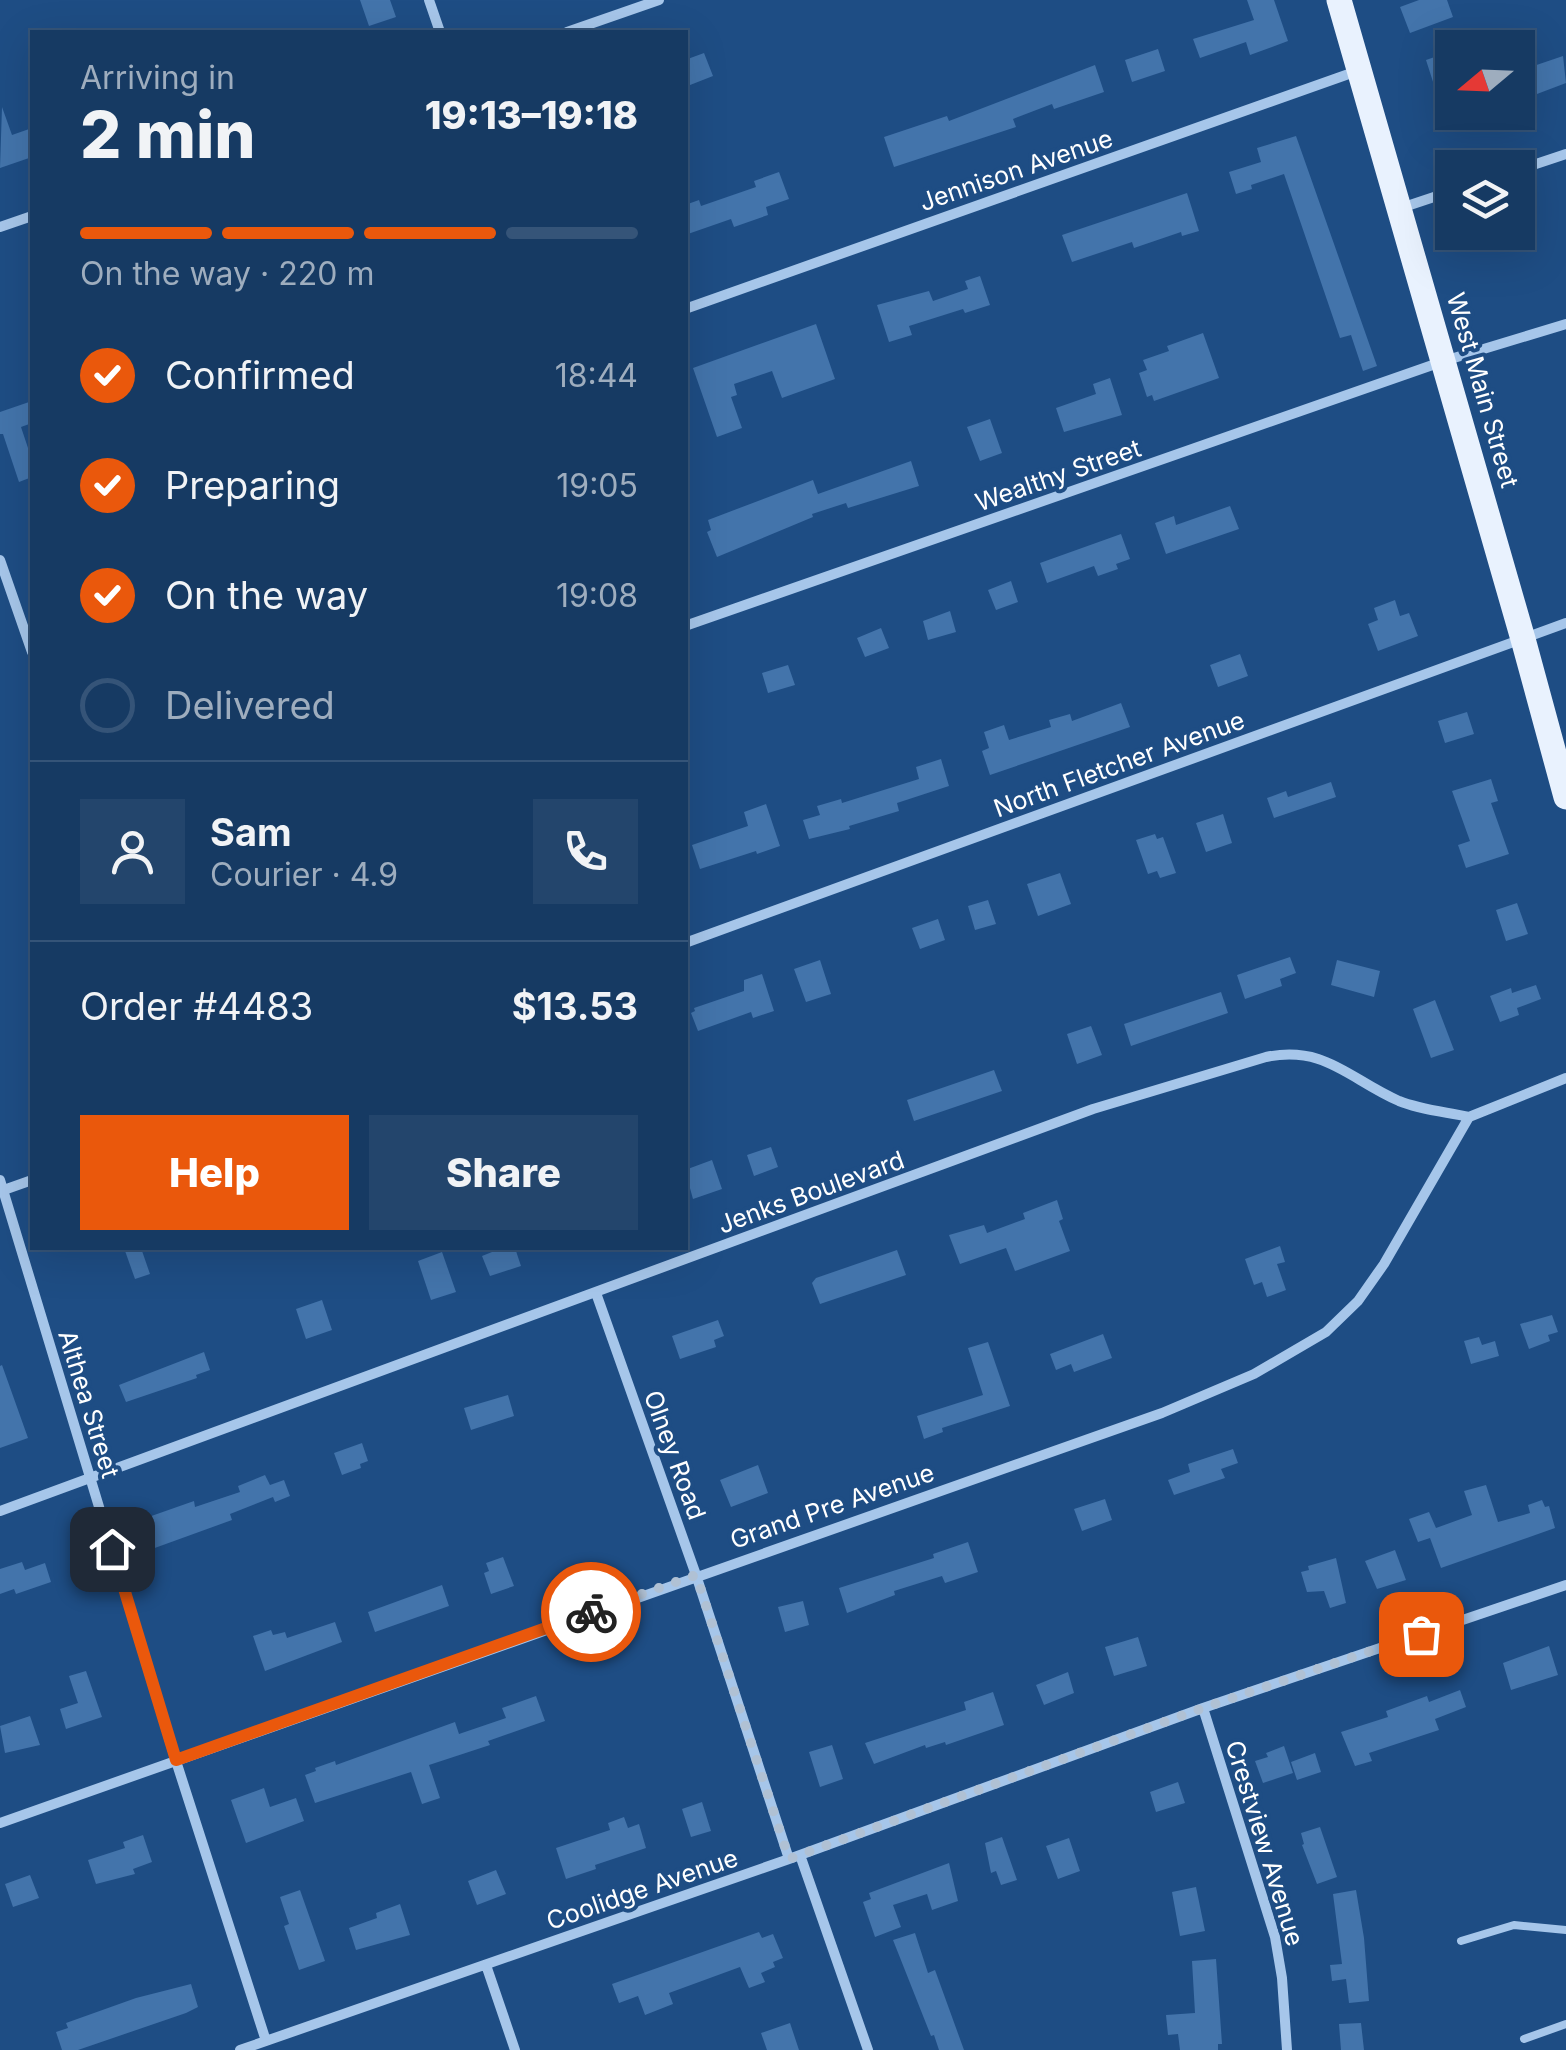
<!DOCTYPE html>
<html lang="en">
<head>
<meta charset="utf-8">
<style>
  :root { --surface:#163a63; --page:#23456c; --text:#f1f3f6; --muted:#9eadbe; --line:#355478; --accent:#ea580c }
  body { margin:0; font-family:Inter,sans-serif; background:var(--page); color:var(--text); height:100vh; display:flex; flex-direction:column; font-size:38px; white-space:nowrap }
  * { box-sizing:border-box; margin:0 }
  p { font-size:32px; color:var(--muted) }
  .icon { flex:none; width:55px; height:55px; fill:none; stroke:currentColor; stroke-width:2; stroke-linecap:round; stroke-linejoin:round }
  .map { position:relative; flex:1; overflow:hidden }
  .drawer { position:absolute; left:30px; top:30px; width:658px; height:1220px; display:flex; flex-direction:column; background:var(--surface); border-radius:0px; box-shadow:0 10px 40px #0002,0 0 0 2px var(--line) }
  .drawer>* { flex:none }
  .needle { width:65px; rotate:251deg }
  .fabs { position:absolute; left:1435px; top:30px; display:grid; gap:20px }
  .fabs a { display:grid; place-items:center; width:100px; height:100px; border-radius:0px; background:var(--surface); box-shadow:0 10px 40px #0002,0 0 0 2px var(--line); font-size:50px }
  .pin { position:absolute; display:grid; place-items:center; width:85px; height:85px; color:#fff; margin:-42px; border-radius:20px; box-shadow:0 5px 15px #0006 }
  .courier { position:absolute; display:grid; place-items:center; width:100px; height:100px; margin:-50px; border:8px solid #ea580c; border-radius:50%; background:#fff; color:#222; box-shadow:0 2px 12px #0007 }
  .overview em { font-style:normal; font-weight:800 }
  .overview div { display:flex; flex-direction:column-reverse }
  .overview { display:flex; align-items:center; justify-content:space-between; height:170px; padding:0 50px }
  h1 { font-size:65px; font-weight:800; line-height:75px }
  .bar { display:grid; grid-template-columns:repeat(4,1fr); gap:15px 10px; align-content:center; height:120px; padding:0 50px }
  .bar i { height:12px; border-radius:8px; background:var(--line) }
  .bar .on { background:var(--accent) }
  .bar p { grid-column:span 4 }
  .line { display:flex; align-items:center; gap:25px; padding:0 50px; border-top:2px solid var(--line) }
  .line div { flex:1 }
  .round { display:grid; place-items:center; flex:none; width:105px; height:105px; border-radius:0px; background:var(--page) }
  ol { padding:0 50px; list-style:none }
  li { display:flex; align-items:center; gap:30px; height:110px }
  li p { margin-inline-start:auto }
  li .icon { padding:10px; border-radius:50%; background:var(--accent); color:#fff; stroke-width:4 }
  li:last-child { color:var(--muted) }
  li i { width:55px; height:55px; border:5px solid var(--line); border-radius:50% }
  .cta { display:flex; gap:20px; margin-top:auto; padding:20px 50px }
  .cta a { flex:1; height:115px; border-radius:0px; background:var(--accent); color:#fff; font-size:40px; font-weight:800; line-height:115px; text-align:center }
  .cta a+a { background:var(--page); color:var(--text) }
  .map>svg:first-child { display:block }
  .building { fill:#4374ab }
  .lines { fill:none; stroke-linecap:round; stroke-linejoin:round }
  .lane { stroke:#a6c6ea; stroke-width:8 }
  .street { stroke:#a6c6ea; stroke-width:10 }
  .primary { stroke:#e9f2fe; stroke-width:25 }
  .done { stroke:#b0c1d4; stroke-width:10; stroke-dasharray:0 18 }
  .route { stroke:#ea580c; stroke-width:12 }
  .labels { text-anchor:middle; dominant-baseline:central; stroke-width:8; stroke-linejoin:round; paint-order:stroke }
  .street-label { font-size:25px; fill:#fff; stroke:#1e4d84 }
</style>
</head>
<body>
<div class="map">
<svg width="1566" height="2050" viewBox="0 0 1566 2050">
  <rect width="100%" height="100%" fill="#1e4d84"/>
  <path class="building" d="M360,0H390L396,17L369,26Z
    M1247,0H1274L1288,41L1250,55L1246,42L1200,58L1193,39L1254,20Z
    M1419,0H1447L1453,17L1410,33L1400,7Z
    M1158,49L1165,71L1132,82L1125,60Z
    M1452,51V79L1434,85L1426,60Z
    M704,53L713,76L685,87V60Z
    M1563,56L1566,83L1537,94L1534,86L1526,89L1519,71Z
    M1095,65L1104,92L1054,109L1052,104L1013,119L1016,127L894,167L884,137L947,116L949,121Z
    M2,107L12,135L32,128V157L0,168Z
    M1296,136L1377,366L1363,371L1351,335L1340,338L1284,174L1251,185L1252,189L1236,194L1229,172L1261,162L1257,148Z
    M779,172L789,199L766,207L768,215L734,227L731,219L685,235V205L699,200L701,206L756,187L754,181Z
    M1187,193L1199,231L1182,236L1181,232L1134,248L1132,242L1072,262L1062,235Z
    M980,276L990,305L965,313L963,309L909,326L912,335L889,342L877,305L929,291L933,301L968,289L965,281Z
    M816,324L835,379L782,398L772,371L734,384L737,395L731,397L742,428L717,437L693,368Z
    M1203,333L1219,378L1154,401L1152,395L1147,397L1139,373L1147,370L1143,360L1169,351L1167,346Z
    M1110,378L1122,415L1064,432L1056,408L1096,394L1093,384Z
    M32,401V423L21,427L32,460V477L19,482L3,434H0V412Z
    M990,419L1002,453L980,461L967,427Z
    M911,461L919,486L848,508L846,503L812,514L813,517L717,557L707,532L711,530L708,520L813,480L818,494Z
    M1230,506L1239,529L1166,554L1155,523L1174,516L1176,525Z
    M1121,534L1130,559L1116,564L1118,569L1098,576L1094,566L1047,583L1040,563Z
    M1011,581L1018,602L996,610L988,590Z
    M1395,600L1400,616L1409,613L1418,636L1378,651L1368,624L1378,620L1374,608Z
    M950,611L956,632L928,640L923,621Z
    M881,628L889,648L865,657L857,638Z
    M1240,654L1248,676L1218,687L1210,665Z
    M788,665L795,685L768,693L762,673Z
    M1121,703L1130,727L990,775L982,751L989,748L984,732L1004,725L1009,740L1051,727L1049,720L1070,714L1072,721Z
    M1467,712L1474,734L1445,743L1438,721Z
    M941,759L949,786L897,803L899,811L849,826L850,829L809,839L803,820L820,815L817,806L841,799L842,803L919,779L916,767Z
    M1491,779L1498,801L1491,803L1509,854L1466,868L1458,845L1470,841L1452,791Z
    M1331,782L1336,797L1274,818L1267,798L1286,791L1288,797Z
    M766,804L780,846L757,854L756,851L700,869L692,845L748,826L744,812Z
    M1223,814L1232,843L1206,852L1196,823Z
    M1155,834L1157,839L1163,837L1176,873L1160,878L1157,871L1148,874L1136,840Z
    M1060,873L1071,904L1038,916L1027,884Z
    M988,900L996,924L975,930L968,906Z
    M1517,903L1528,934L1506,941L1496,910Z
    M938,919L945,940L920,949L912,928Z
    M1290,957L1296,973L1280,979L1282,986L1245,999L1237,975Z
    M820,960L831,994L806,1002L794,969Z
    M1337,960L1380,971L1374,997L1331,985Z
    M762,974L774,1011L753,1018L751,1012L698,1031L691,1013L695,1011L694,1008L744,991V980Z
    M1536,985L1541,999L1517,1008L1519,1015L1500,1022L1490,996L1511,988L1512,993Z
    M1221,992L1228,1013L1131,1046L1124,1024Z
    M1435,1000L1454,1050L1431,1058L1413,1009Z
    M1091,1026L1102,1055L1077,1064L1067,1034Z
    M994,1070L1002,1091L914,1121L907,1100Z
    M771,1147L778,1167L754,1176L747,1155Z
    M712,1160L722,1189L693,1199L685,1170Z
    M1057,1200L1063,1219L1059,1221L1070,1251L1015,1271L1006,1248L960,1264L949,1235L984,1225L987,1233L1025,1219L1023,1213Z
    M1280,1246L1285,1262L1277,1264L1286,1290L1267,1297L1262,1282L1254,1285L1245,1259Z
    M124,1248H141L150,1274L135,1279Z
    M502,1248H515L521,1266L490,1276L482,1256Z
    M897,1250L906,1275L820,1304L812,1283L816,1278Z
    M442,1252L456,1292L431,1300L418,1261Z
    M322,1300L332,1330L306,1339L296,1309Z
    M1552,1315L1558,1332L1548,1335L1550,1341L1529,1349L1520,1324Z
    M718,1320L724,1336L714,1340L716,1347L680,1359L672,1336Z
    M1103,1334L1112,1358L1074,1372L1071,1364L1056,1370L1050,1354Z
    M1479,1337L1482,1345L1495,1341L1499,1356L1471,1364L1464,1341Z
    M988,1342L1010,1406L942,1428L943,1432L924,1439L917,1416L983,1395L968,1348Z
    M204,1352L210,1370L196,1375L197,1378L126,1402L119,1385Z
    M2,1365L28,1438L0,1448V1366Z
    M508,1395L514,1416L471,1430L464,1408Z
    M362,1443L368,1461L360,1464L361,1468L342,1475L334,1453Z
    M1233,1449L1238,1463L1221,1469L1225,1478L1174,1495L1168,1480L1190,1472L1188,1464Z
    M758,1465L768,1493L731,1507L720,1480Z
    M265,1475L270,1485L284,1480L290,1496L275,1502L273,1497L230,1514L232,1520L152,1549L140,1520L194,1501L195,1507L240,1492L238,1486Z
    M1486,1485L1498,1522L1530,1513L1528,1505L1542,1500L1545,1507L1549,1506L1555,1528L1441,1568L1430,1538L1418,1542L1409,1519L1429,1512L1436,1528L1472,1515L1464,1491Z
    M1105,1499L1112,1520L1082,1531L1074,1509Z
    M968,1542L978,1572L945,1583L942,1576L894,1591L895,1595L847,1613L839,1588L934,1558L933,1554Z
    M1395,1550L1406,1580L1377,1589L1365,1561Z
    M503,1557L514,1586L491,1594L484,1573L489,1571L486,1563Z
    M1336,1558L1346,1603L1330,1608L1324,1591L1307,1592L1301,1572L1309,1570L1308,1566Z
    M22,1562L25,1570L45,1563L51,1582L16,1594L14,1589L0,1594V1569Z
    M442,1585L449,1606L375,1632L368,1612Z
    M803,1601L809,1625L785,1632L778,1607Z
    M335,1622L342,1642L265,1671L253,1636L271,1630L273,1635L285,1632L287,1638Z
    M1138,1637L1147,1666L1114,1676L1105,1647Z
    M1549,1646L1558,1675L1511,1690L1503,1663Z
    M86,1671L102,1717L66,1729L60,1709L78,1703L69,1676Z
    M1068,1672L1074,1693L1044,1705L1036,1685Z
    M1460,1690L1466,1707L1435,1719L1439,1730L1369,1753L1372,1761L1355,1766L1341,1732L1388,1717L1386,1711L1427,1696L1429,1702Z
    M993,1692L1004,1725L946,1745L945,1742L926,1748L925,1745L874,1764L865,1743L966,1710L964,1702Z
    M536,1696L545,1721L488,1741L490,1745L429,1765L440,1798L422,1804L411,1772L315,1803L305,1775L316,1771L315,1768L335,1761L336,1765L455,1722L459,1734L506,1718L502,1708Z
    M30,1716L40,1745L5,1753L0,1726Z
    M832,1745L843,1779L820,1787L809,1752Z
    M1284,1746L1293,1773L1263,1783L1255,1761L1268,1757L1266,1753Z
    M1315,1753L1321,1772L1297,1780L1291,1762Z
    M1178,1782L1185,1803L1156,1812L1150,1792Z
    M264,1788L270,1807L296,1798L304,1821L246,1843L231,1800Z
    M702,1802L711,1831L691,1837L682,1809Z
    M624,1817L628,1828L639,1824L646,1848L595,1865L596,1869L566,1879L556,1848L610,1830L608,1823Z
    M1320,1827L1337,1877L1317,1884L1302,1845L1304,1844L1301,1833Z
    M143,1835L152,1862L133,1869L135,1874L96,1884L88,1860L125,1848L123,1842Z
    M1002,1837L1017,1880L1001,1885L996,1871L991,1873L985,1843Z
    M1069,1838L1080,1871L1058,1879L1046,1846Z
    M949,1863L958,1901L932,1910L927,1894L893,1905L901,1927L875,1937L863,1902L871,1899L869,1893Z
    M496,1870L506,1894L477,1905L468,1881Z
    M30,1875L39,1898L13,1907L5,1884Z
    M1196,1887L1205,1931L1180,1936L1172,1892Z
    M300,1890L325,1961L299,1970L284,1926L289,1924L280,1897Z
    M1356,1890L1364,1938L1369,2001L1349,2003L1346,1979L1332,1981L1330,1965L1342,1964L1333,1894Z
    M400,1904L410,1935L356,1950L349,1928L377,1918L376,1913Z
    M759,1932L762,1938L773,1934L783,1958L773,1962L775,1967L761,1973L765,1982L749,1988L740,1967L669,1993L673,2004L645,2015L638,1996L619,2003L612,1984Z
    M915,1933L928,1973L935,1970L964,2050H939L934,2035L931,2036L893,1940Z
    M1216,1959L1222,2044H1218V2050H1180L1178,2034L1168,2035L1166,2015L1195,2013L1192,1961Z
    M191,1984L198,2007L186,2013L78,2050H62L56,2032L68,2028L66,2023L136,1998Z
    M790,2023L799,2050H767L761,2033Z
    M1361,2023L1364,2050H1341L1339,2024Z"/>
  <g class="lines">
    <path class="lane" d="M1461,1941L1514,1925L1566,1930
      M1524,2039L1566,2024"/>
    <path class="street" d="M429,0L440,32
      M567,32L659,0
      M1518,170L1566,154
      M1401,208L1452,191
      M0,227L32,216
      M685,309L1360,70
      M0,560L32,652
      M685,626L1444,361L1566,324
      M685,943L1566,623
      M0,1180L176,1761L266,2041
      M1,1191L32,1180
      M596,1293L696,1575L789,1859
      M0,1511L1093,1109L1266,1057C1325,1045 1349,1079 1399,1101C1421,1110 1447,1112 1469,1117
      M1203,1708L1275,1937L1282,1978L1287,2050
      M0,1823L1162,1413L1254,1374L1326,1332L1358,1301L1384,1264L1469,1117L1566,1078
      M800,1855L868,2050
      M486,1965L515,2050
      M240,2050L789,1859L1203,1708L1566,1585"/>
    <path class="primary" d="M1339,0L1523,639L1566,797"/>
  </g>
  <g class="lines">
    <path class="done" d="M591,1612L696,1575L789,1859L1203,1708L1421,1634"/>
    <path class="route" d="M112,1549L176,1760L591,1612"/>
  </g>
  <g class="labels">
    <g class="street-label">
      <text transform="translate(1016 170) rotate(-19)">Jennison Avenue</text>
      <text transform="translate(1483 390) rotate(74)">West Main Street</text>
      <text transform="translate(1058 475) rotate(-19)">Wealthy Street</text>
      <text transform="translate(1119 764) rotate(-20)">North Fletcher Avenue</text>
      <text transform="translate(811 1192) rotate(-20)">Jenks Boulevard</text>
      <text transform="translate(89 1404) rotate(73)">Althea Street</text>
      <text transform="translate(675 1455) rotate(70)">Olney Road</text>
      <text transform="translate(832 1506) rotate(-19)">Grand Pre Avenue</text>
      <text transform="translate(1265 1843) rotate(73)">Crestview Avenue</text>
      <text transform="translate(642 1889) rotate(-19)">Coolidge Avenue</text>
    </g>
  </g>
</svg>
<div class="fabs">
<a><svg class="needle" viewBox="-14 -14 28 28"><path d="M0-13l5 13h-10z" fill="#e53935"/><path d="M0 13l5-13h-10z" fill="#9eadbe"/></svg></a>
<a><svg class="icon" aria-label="layers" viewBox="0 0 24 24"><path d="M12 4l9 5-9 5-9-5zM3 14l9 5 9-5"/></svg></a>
</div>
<div class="pin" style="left:1421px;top:1634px;background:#ea580c"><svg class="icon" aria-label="bag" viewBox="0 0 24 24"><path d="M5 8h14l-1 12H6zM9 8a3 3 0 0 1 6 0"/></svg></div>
<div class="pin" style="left:112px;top:1549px;background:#1f2937"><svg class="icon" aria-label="home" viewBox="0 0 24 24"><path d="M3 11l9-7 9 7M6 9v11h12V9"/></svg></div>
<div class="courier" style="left:591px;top:1612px"><svg class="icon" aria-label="bike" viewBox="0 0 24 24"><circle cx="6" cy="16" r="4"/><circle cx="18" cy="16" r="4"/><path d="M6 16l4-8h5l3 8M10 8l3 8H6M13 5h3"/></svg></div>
<section class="drawer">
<div class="overview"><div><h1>2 min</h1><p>Arriving in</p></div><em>19:13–19:18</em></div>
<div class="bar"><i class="on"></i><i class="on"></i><i class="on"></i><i></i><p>On the way · 220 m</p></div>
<ol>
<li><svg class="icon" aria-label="check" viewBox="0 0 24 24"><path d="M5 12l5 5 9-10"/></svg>Confirmed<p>18:44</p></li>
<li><svg class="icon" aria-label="check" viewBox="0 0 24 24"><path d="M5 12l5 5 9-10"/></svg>Preparing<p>19:05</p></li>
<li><svg class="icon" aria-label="check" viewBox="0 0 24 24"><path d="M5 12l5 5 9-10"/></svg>On the way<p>19:08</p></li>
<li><i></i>Delivered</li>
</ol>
<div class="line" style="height:180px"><a class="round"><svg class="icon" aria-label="person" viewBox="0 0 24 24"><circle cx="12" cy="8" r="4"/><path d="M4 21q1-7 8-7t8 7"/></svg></a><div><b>Sam</b><p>Courier · 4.9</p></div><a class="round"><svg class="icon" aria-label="phone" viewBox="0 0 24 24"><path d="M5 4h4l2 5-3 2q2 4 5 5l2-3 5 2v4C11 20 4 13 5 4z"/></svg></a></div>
<div class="line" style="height:130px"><div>Order #4483</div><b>$13.53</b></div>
<div class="cta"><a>Help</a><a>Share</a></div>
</section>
</div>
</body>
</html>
